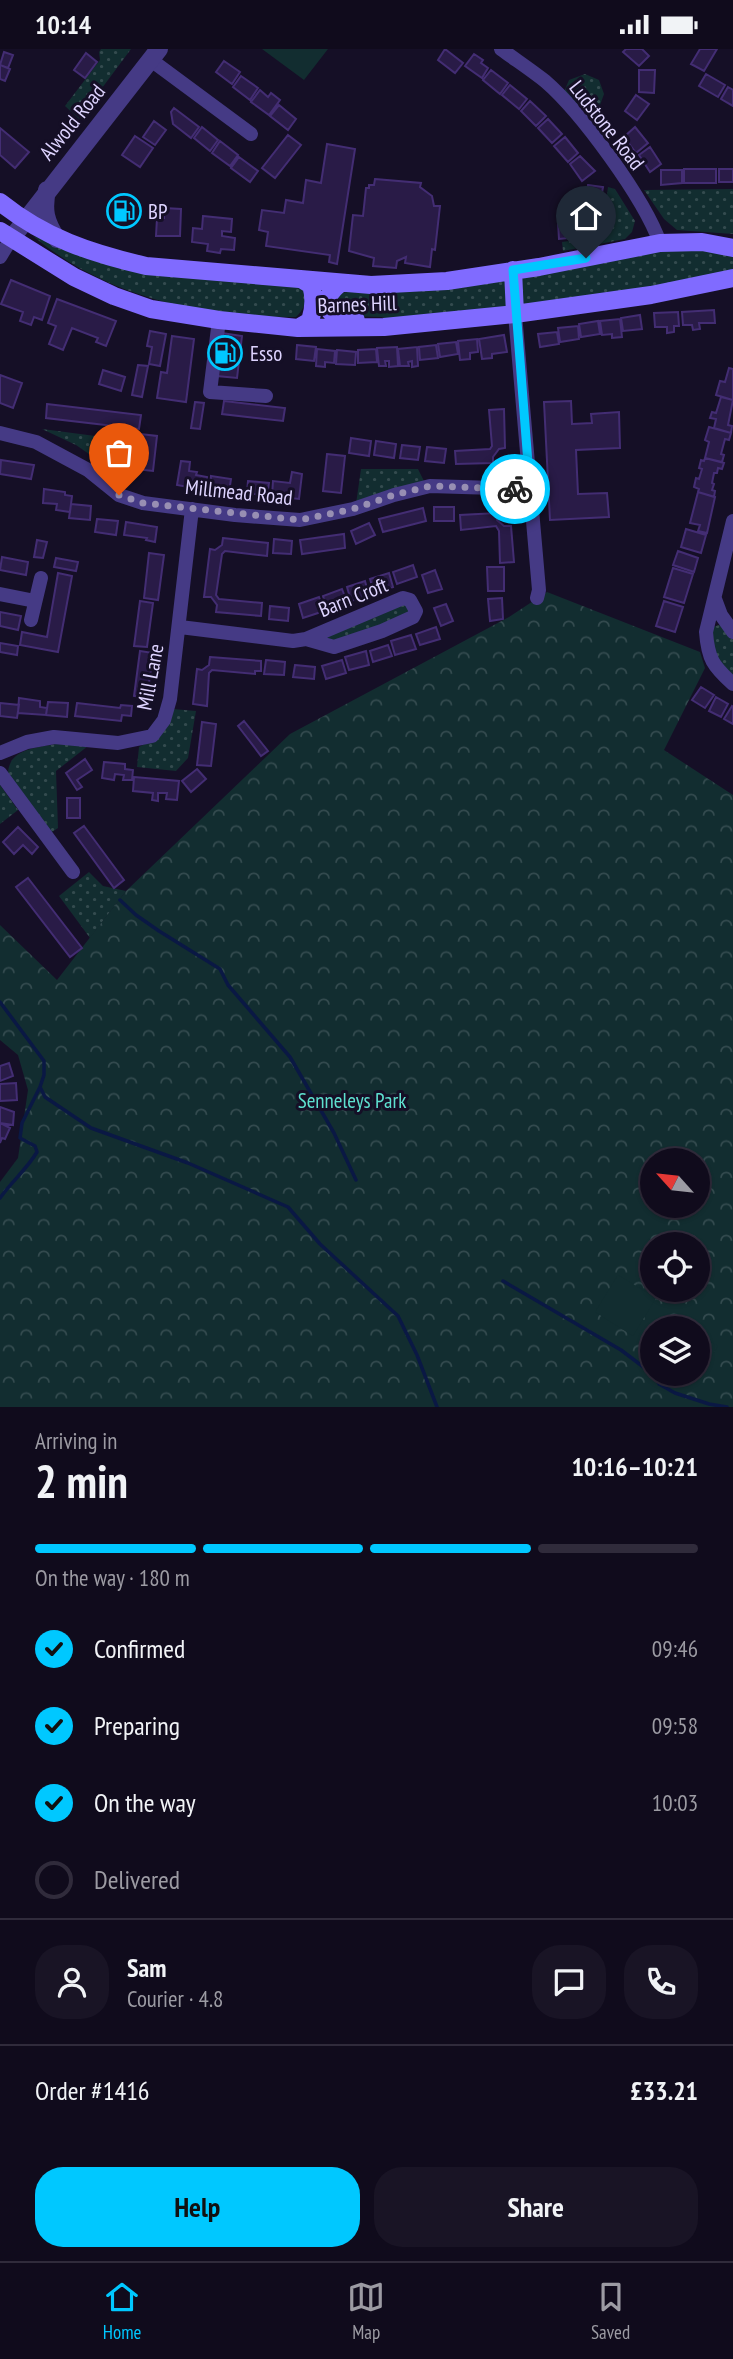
<!DOCTYPE html>
<html lang="en">
<head>
<meta charset="utf-8">
<style>
  :root { --surface:#100b1c; --page:#191425; --text:#f1f3f6; --muted:#9c9ba3; --line:#302b3b; --accent:#00c8ff }
  body { margin:0; font-family:"PT Sans Narrow",sans-serif; background:var(--page); color:var(--text); height:100vh; display:flex; flex-direction:column; font-size:26px; white-space:nowrap }
  * { box-sizing:border-box; margin:0 }
  p { font-size:23px; color:var(--muted) }
  .icon { flex:none; width:38px; height:38px; fill:none; stroke:currentColor; stroke-width:2; stroke-linecap:round; stroke-linejoin:round }
  .map { position:relative; height:1358px; overflow:hidden }
  .side { display:flex; flex-direction:column; background:var(--surface); flex:1 }
  .side>* { flex:none }
  .needle { width:46px; rotate:297deg }
  .buttons { position:absolute; left:640px; top:1099px; display:grid; gap:14px }
  .buttons a { display:grid; place-items:center; width:70px; height:70px; border-radius:50%; background:var(--surface); box-shadow:0 2px 5px #0004,0 0 0 2px var(--line); font-size:35px }
  .pin { position:absolute; display:grid; place-items:center; width:60px; height:60px; color:#fff; margin:-72px -30px; border-radius:50% 50% 50% 0; rotate:-45deg; box-shadow:0 0 7px #0007 }
  .pin .icon { rotate:45deg }
  .courier { position:absolute; display:grid; place-items:center; width:70px; height:70px; margin:-35px; border:5px solid #00c8ff; border-radius:50%; background:#fff; color:#222; box-shadow:0 2px 9px #0007 }
  .summary em { font-style:normal; font-weight:600 }
  .summary div { display:flex; flex-direction:column-reverse }
  .summary { display:flex; align-items:center; justify-content:space-between; height:119px; padding:0 35px }
  h1 { font-size:46px; font-weight:600; line-height:52px }
  .bar { display:grid; grid-template-columns:repeat(4,1fr); gap:10px 7px; align-content:center; height:84px; padding:0 35px }
  .bar i { height:9px; border-radius:5px; background:var(--line) }
  .bar .selected { background:var(--accent) }
  .bar p { grid-column:span 4 }
  .line { display:flex; align-items:center; gap:18px; padding:0 35px; border-top:2px solid var(--line) }
  .line div { flex:1 }
  .round { display:grid; place-items:center; flex:none; width:74px; height:74px; border-radius:28px; background:var(--page) }
  ol { padding:0 35px; list-style:none }
  li { display:flex; align-items:center; gap:21px; height:77px }
  li p { margin-inline-start:auto }
  li .icon { padding:7px; border-radius:50%; background:var(--accent); color:#111; stroke-width:4 }
  li:last-child { color:var(--muted) }
  li i { width:38px; height:38px; border:4px solid var(--line); border-radius:50% }
  .action { display:flex; gap:14px; margin-top:auto; padding:14px 35px }
  .action a { flex:1; height:80px; border-radius:28px; background:var(--accent); color:#111; font-size:28px; font-weight:600; line-height:80px; text-align:center }
  .action a+a { background:var(--page); color:var(--text) }
  .status { display:flex; justify-content:space-between; align-items:center; height:49px; padding:0 35px; background:var(--surface); direction:ltr }
  .status svg { height:19px; fill:currentColor }
  .menu { display:flex; justify-content:space-around; align-items:center; height:98px; border-top:2px solid var(--line); background:var(--surface); font-size:19px; color:var(--muted) }
  .menu a { display:grid; justify-items:center; gap:4px }
  .menu .selected { color:var(--accent) }
  .map>svg:first-child { display:block }
  .grass { fill:url(#grass-dots) }
  .park { fill:url(#park-crowns); fill-rule:evenodd }
  .pitch { fill:#122d30 }
  .lines { fill:none; stroke-linecap:round; stroke-linejoin:round }
  .stream { stroke:#0a1844; stroke-width:3.5 }
  .building { fill:#291b47; stroke:#432d73; stroke-width:2 }
  .minor { stroke:#453a85; stroke-width:14 }
  .tertiary { stroke:#453a85; stroke-width:18 }
  .secondary { stroke:#806bff; stroke-width:18 }
  .done { stroke:#988fb3; stroke-width:7; stroke-dasharray:0 12.6 }
  .route { stroke:#00c8ff; stroke-width:9 }
  .labels { text-anchor:middle; dominant-baseline:central; stroke-width:6; stroke-linejoin:round; paint-order:stroke }
  .street-label { font-size:21px; fill:#ded4ff; stroke:#150f26 }
  .poi-label { font-size:21px; fill:#ded4ff; stroke:#150f26; text-anchor:start }
  .park-label { font-size:21px; fill:#5ee0cf; stroke:#150f26 }
</style>
</head>
<body>
<div class="status"><b>10:14</b><svg viewBox="0 0 49 12"><path d="M0 12V9h3v3zM5 12V6h3v6zM10 12V3h3v9zM15 12V0h3v12zM26 1h20v11H26zM47 4h2v5h-2z"/></svg></div>
<div class="map">
<svg width="733" height="1358" viewBox="0 0 733 1358">
  <defs>
    <pattern id="grass-dots" width="8" height="8" patternUnits="userSpaceOnUse" patternTransform="scale(1.75)"><rect width="8" height="8" fill="#122d30"/><path d="M2 2h.1M6 6h.1" fill="none" stroke="#344b4f" stroke-width="1.8" stroke-linecap="round"/></pattern>
    <pattern id="park-crowns" width="20" height="18" patternUnits="userSpaceOnUse" patternTransform="scale(1.75)"><rect width="20" height="18" fill="#122d30"/><path d="M2 6a3 3 0 1 1 6 0M12 15a3 3 0 1 1 6 0" fill="none" stroke="#344b4f"/></pattern>
  </defs>
  <rect width="100%" height="100%" fill="#150f26"/>
  <path class="grass" d="M101,0H131L79,70L65,57L100,11L99,3Z
    M585,25L599,31L604,45L600,56L583,64L564,43L569,31Z
    M608,138L615,140L635,172L632,183L625,190L563,202L562,193L601,187Z
    M733,140V185L677,181L664,170L644,141Z
    M33,187L109,212L299,235L305,242C306,254 305,259 296,268C202,269 106,248 33,187Z
    M668,199L733,204V224L633,243L391,273L382,268L342,267L333,250L340,244Z
    M42,380L126,391L122,428L76,396Z
    M361,420H418L425,434L356,455Z
    M405,552L415,562L334,595L312,589Z
    M719,576L726,578L733,590V626L726,624L708,596L713,578Z
    M173,660L196,662L188,709L176,722L137,718L139,698L156,689Z
    M56,695L88,697L56,722L58,779L49,785L8,727C7,700 35,699 56,695Z
    M0,736L18,761L0,775Z
    M89,823L103,837L126,842L90,889L59,847Z"/>
  <path class="park" d="M547,543L700,603L705,619L664,701L733,746V1358H0V1133L18,1109L28,1041L18,1006L0,991V876L57,931L126,842L290,685L509,568ZM653,1111H698V1157H653ZM653,1195H698V1241H653ZM653,1279H698V1325H653Z"/>
  <path class="pitch" d="M262,0H328L304,31Z
    M618,1226L656,1249L633,1287L595,1263Z
    M698,1285L718,1297L701,1324L698,1322Z"/>
  <g class="lines">
    <path class="stream" d="M120,851L136,866L159,882L220,920L228,936L290,1008L334,1084L356,1131
      M0,953L44,1012V1026L40,1038L45,1048L91,1079L188,1114L288,1158L320,1195L398,1267L417,1306L437,1358
      M0,1149C12,1132 27,1120 37,1103L35,1097L20,1089L22,1074L40,1038
      M503,1232L621,1301L654,1326L659,1335L675,1344L709,1355L727,1358"/>
  </g>
  <path class="building" d="M445,0L463,14L455,24L438,11Z
    M626,0H642L649,7L639,17L623,3Z
    M700,0H717L704,22L691,15Z
    M4,3L13,6L8,19L0,16Z
    M86,4L97,13L85,29L74,21Z
    M474,5L483,11L481,14L488,19L482,29L465,17Z
    M224,12L240,23L232,35L216,23Z
    M0,16L10,20L5,32L0,30Z
    M491,21L508,34L500,45L483,31Z
    M639,21H655L654,44L639,43Z
    M706,25L725,36L718,48L699,37Z
    M241,27L258,39L250,51L233,38Z
    M510,36L527,50L519,60L502,46Z
    M728,38L733,41V57L721,50Z
    M260,41L268,48L271,44L280,51L269,66L251,53Z
    M636,46L649,55L637,71L625,62Z
    M530,52L546,67L536,77L521,62Z
    M279,56L296,70L288,81L270,67Z
    M174,59L199,78L191,89L173,75L171,63Z
    M548,70L562,85L552,94L538,79Z
    M154,72L166,81L155,96L143,88Z
    M202,78L218,91L210,102L194,89Z
    M635,78L648,94L636,104L624,88Z
    M0,79L29,103L15,119L0,106Z
    M288,86L301,96L275,129L262,119Z
    M135,87L153,99L140,118L122,106Z
    M565,88L578,104L568,113L554,97Z
    M220,92L238,106L230,117L212,104Z
    M327,95L355,100L337,215L329,213L330,206L266,197L268,183L259,181L262,161L284,164L286,151L303,154L306,131L321,134Z
    M650,98L661,115L650,123L639,106Z
    M580,107L595,122L582,132L570,115Z
    M239,108L258,122L250,133L231,119Z
    M684,120H716V134H684Z
    M719,120H733V133H719Z
    M661,121H682V134L661,136Z
    M375,130L421,134L420,138L432,147L434,157H440L435,201L432,200L430,218L405,214L406,208L397,212L396,219L373,217L374,209L349,202L353,166L363,167L366,139H369V136H374Z
    M588,136L603,138L598,166L601,167L599,178L583,177Z
    M164,159L181,160L180,187H156L157,169H164Z
    M203,167L232,170L231,183L222,182V187L235,189L234,201L221,200L220,204L207,202L208,195L192,193L193,179L202,180Z
    M576,171L578,188L559,190L558,173Z
    M11,231L50,247L42,271L34,268L31,276L20,272L23,263L1,255Z
    M57,250L116,272L106,297L96,293L98,289L72,279L63,301L49,295L56,277L48,274Z
    M714,261L715,274H699L700,280L693,281L692,276H683L682,263Z
    M678,263L679,277H674V283L667,284V278H655L654,264Z
    M640,266L642,280L623,282L621,269Z
    M620,270L622,288L612,289V285L602,286L600,272Z
    M598,272L600,285L581,288L579,275Z
    M578,277L579,290L560,293L558,279Z
    M150,282L166,285L160,317L149,315L152,298L147,297Z
    M557,283L559,295L540,298L538,285Z
    M222,284L242,287L237,329L217,327Z
    M504,286L507,303L492,305V309L482,310L479,290Z
    M172,287L194,290L186,353L157,349L161,323L167,324Z
    M477,290L478,303L470,304V310L460,311L458,292Z
    M456,293L458,305L440,308L438,295Z
    M297,296L316,298L314,312L296,310Z
    M436,296L438,309L420,311L419,298Z
    M397,298L398,317L389,318V312H385L386,317H379L377,299Z
    M417,298L418,317L412,318V312L408,313L409,317H400L398,300Z
    M317,300L335,302L334,314L325,313V318L316,317Z
    M376,300L377,313L358,314V301Z
    M337,301L356,303L355,316L336,315Z
    M138,316L148,317L142,348L132,346Z
    M729,319L733,320V351L716,346L720,332L725,333Z
    M103,321L125,328L121,342L99,335Z
    M0,326L22,334L13,359L0,354Z
    M721,348L733,351L728,376L732,377L731,384L714,379L716,370L710,369L712,363L716,364Z
    M224,352L285,359L283,372L222,365Z
    M571,352L572,375L592,374L591,365L619,363L620,399L576,401L578,445L607,444L609,468L550,471L544,353Z
    M195,353L204,354L200,380L191,379Z
    M47,355L141,366L139,380L46,369Z
    M504,360L505,399L499,400L493,408V414L456,415L455,402L490,400L492,397L489,361Z
    M709,378L731,384L729,391L725,390L721,405L724,406L722,413L705,409L709,393L705,391Z
    M140,385L157,387L153,422L136,420Z
    M351,389L371,392L369,407L349,404Z
    M376,392L396,395L394,409L374,406Z
    M402,396L420,398L418,411L400,409Z
    M427,398L446,400L444,414L425,412Z
    M327,405L345,407L341,444L323,442Z
    M705,409L724,414L722,420L718,419L717,424H714L712,434L714,435L712,441L715,442L714,448L698,443L699,440L694,438L696,429L699,430L702,420L699,419L701,411L704,412Z
    M1,411L34,416L31,430L0,425Z
    M181,412L190,413L189,422L197,423L196,426L207,428L205,441L177,436Z
    M292,423L302,425L299,450L272,447L273,432L290,434Z
    M211,427L231,430L229,443L210,440Z
    M248,432L269,434L267,447L247,444Z
    M44,440L65,443V446L72,447L70,463L56,461L57,455L43,454Z
    M698,443L715,448L707,484L698,482L700,476L690,474Z
    M71,455L91,457L90,471L69,469Z
    M434,458H454V472H434Z
    M423,459L426,472L383,483L379,470Z
    M497,464V471L504,477H511L514,513L500,514L499,482L496,477L461,481L460,466Z
    M97,470L118,472L116,486L95,483Z
    M126,473L157,478L155,493L146,491L147,489L124,486Z
    M369,474L375,486L356,495L351,482Z
    M686,480L706,486L701,504L681,498Z
    M344,485L345,499L302,505L300,491Z
    M223,489L268,494L267,507L225,502L222,505L216,546L219,550L262,554L261,567L216,563L217,556L211,548H204L210,500L215,501L222,496Z
    M274,490L292,492L291,505L273,504Z
    M37,491L47,493L43,509L34,508Z
    M678,502L698,509L694,523L673,516Z
    M149,504L164,506L158,551L144,549Z
    M2,508L28,513L26,526L0,521Z
    M56,509L78,513L76,522L54,518Z
    M413,516L417,528L397,535L393,523Z
    M487,518H504V542H488Z
    M673,519L693,525L684,554L664,548Z
    M435,521L442,540L428,544L422,526Z
    M58,524L72,527L58,603L20,596L22,583L47,588Z
    M389,524L393,538L374,544L370,530Z
    M365,532L369,547L351,552L347,538Z
    M342,540L347,553L327,560L323,547Z
    M319,548L324,562L303,569L299,555Z
    M502,549L503,570L490,572L488,550Z
    M140,552L153,554L147,598L134,597Z
    M664,552L683,558L675,583L656,577Z
    M446,555L453,572L441,577L434,559Z
    M270,557L289,559L288,572L269,570Z
    M0,563L21,567L18,581L0,577Z
    M436,578L440,590L420,596L416,585Z
    M411,586L416,600L395,606L391,592Z
    M0,594L18,597L17,606L0,603Z
    M388,596L392,607L373,613L370,602Z
    M140,602L153,604L147,649L134,647Z
    M366,602L369,616L349,621L345,608Z
    M210,608L261,612V622H255V625L212,621L209,624L207,657L193,655L197,620L202,621L209,616Z
    M266,611L285,613L284,626L264,625Z
    M342,611L346,624L326,630L322,617Z
    M295,616L315,618L314,630L293,628Z
    M701,638L714,646L705,659L692,651Z
    M716,648L728,655L721,668L709,662Z
    M19,649L40,652V658L47,659L46,666L18,664Z
    M48,653L68,654L67,668L46,666Z
    M0,654L19,656L17,669L0,667Z
    M77,654L120,659L121,656L132,657L131,667L122,666L121,672L75,667Z
    M732,657L733,658V675L724,670Z
    M244,672L268,702L261,707L238,677Z
    M202,673L216,675L211,717L197,716Z
    M85,710L92,721L77,731L82,738L77,741L66,724Z
    M104,713L125,715V720L133,721L132,731H123L124,726L115,725L114,731L102,729Z
    M197,720L206,730L191,743L182,732Z
    M134,728L179,732L177,751L166,750L167,744H158V752L152,751L153,744L133,742Z
    M67,749H80V769H67Z
    M84,777L124,831L114,839L74,784Z
    M18,778L38,798L32,805L23,796L14,805L3,793Z
    M28,829L82,899L70,908L16,838Z
    M9,1014L13,1027L0,1032V1017Z
    M16,1034L17,1051L0,1052V1035Z
    M0,1058L14,1063L13,1076L0,1074Z
    M0,1074L10,1079L5,1090L2,1089L0,1094Z"/>
  <g class="lines">
    <path class="minor" d="M501,0C516,11 531,21 545,32C581,63 644,149 660,194
      M151,11L251,85
      M0,208L11,190
      M515,265L539,541L537,549
      M219,271L210,343L266,347
      M0,384L36,393L88,421L119,446L143,454L235,466L300,471L353,460L394,446L430,437L530,440
      M733,472L706,583C708,610 713,617 733,635
      M0,545L35,552
      M715,550L721,566L733,583
      M31,571L41,529
      M180,578L293,592L306,590L403,549L410,551L416,562L413,568L382,582L334,598L306,590
      M0,704L27,693L54,688L118,694L152,687L164,671L170,650L192,460
      M0,724L73,823"/>
    <path class="tertiary" d="M47,141C43,161 45,172 57,190
      M11,190L159,0"/>
    <path class="secondary" d="M0,153C45,189 90,204 146,217L371,236L447,232L539,218L660,194L702,193L733,199
      M0,182L74,228L114,247L151,260L219,271L298,279L384,278L515,265L651,246L733,229
      M513,221L515,265
      M341,234C316,252 328,272 356,271
      M298,279L310,272C314,260 315,249 311,236L303,231"/>
  </g>
  <g class="lines">
    <path class="done" d="M119,446L143,454L300,471L353,460L394,446L430,437L515,440"/>
    <path class="route" d="M515,440H530L513,221L586,209"/>
  </g>
  <defs>
    <g id="fuel-ring" transform="scale(1.75)"><circle r="9.5" fill="#150f26" stroke="#00c8ff" stroke-width="1.5"/><path d="M-5.5-6h7V0h2V4h1.3V-2.5L3-4.5l.8-.8L6-3V5H2.5V1h-1V6h-7ZM-4.2-4.7v3.2H.2V-4.7Z" fill="#00c8ff"/></g>
  </defs>
  <g fill-rule="evenodd">
    <use href="#fuel-ring" x="124" y="162"/>
    <use href="#fuel-ring" x="225" y="304"/>
  </g>
  <g class="labels">
    <g class="street-label">
      <text transform="translate(72 73) rotate(-51)">Alwold Road</text>
      <text transform="translate(607 76) rotate(52)">Ludstone Road</text>
      <text transform="translate(357 255) rotate(-2)">Barnes Hill</text>
      <text transform="translate(239 443) rotate(6)">Millmead Road</text>
      <text transform="translate(353 548) rotate(-22)">Barn Croft</text>
      <text transform="translate(150 628) rotate(-79)">Mill Lane</text>
    </g>
    <g class="poi-label">
      <text x="148" y="162">BP</text>
      <text x="250" y="304">Esso</text>
    </g>
    <g class="park-label">
      <text x="352" y="1051">Senneleys Park</text>
    </g>
  </g>
</svg>
<div class="buttons">
<a><svg class="needle" viewBox="-14 -14 28 28"><path d="M0-13l5 13h-10z" fill="#e53935"/><path d="M0 13l5-13h-10z" fill="#9c9ba3"/></svg></a>
<a><svg class="icon" aria-label="locate" viewBox="0 0 24 24"><circle cx="12" cy="12" r="6"/><path d="M12 2v4M12 18v4M2 12h4M18 12h4"/></svg></a>
<a><svg class="icon" aria-label="layers" viewBox="0 0 24 24"><path d="M12 4l9 5-9 5-9-5zM3 14l9 5 9-5"/></svg></a>
</div>
<div class="pin" style="left:119px;top:446px;background:#ea580c"><svg class="icon" aria-label="bag" viewBox="0 0 24 24"><path d="M5 8h14l-1 12H6zM9 8a3 3 0 0 1 6 0"/></svg></div>
<div class="pin" style="left:586px;top:209px;background:#1f2937"><svg class="icon" aria-label="home" viewBox="0 0 24 24"><path d="M3 11l9-7 9 7M6 9v11h12V9"/></svg></div>
<div class="courier" style="left:515px;top:440px"><svg class="icon" aria-label="bike" viewBox="0 0 24 24"><circle cx="6" cy="16" r="4"/><circle cx="18" cy="16" r="4"/><path d="M6 16l4-8h5l3 8M10 8l3 8H6M13 5h3"/></svg></div>
</div>
<section class="side">
<div class="summary"><div><h1>2 min</h1><p>Arriving in</p></div><em>10:16–10:21</em></div>
<div class="bar"><i class="selected"></i><i class="selected"></i><i class="selected"></i><i></i><p>On the way · 180 m</p></div>
<ol>
<li><svg class="icon" aria-label="check" viewBox="0 0 24 24"><path d="M5 12l5 5 9-10"/></svg>Confirmed<p>09:46</p></li>
<li><svg class="icon" aria-label="check" viewBox="0 0 24 24"><path d="M5 12l5 5 9-10"/></svg>Preparing<p>09:58</p></li>
<li><svg class="icon" aria-label="check" viewBox="0 0 24 24"><path d="M5 12l5 5 9-10"/></svg>On the way<p>10:03</p></li>
<li><i></i>Delivered</li>
</ol>
<div class="line" style="height:126px"><a class="round"><svg class="icon" aria-label="person" viewBox="0 0 24 24"><circle cx="12" cy="8" r="4"/><path d="M4 21q1-7 8-7t8 7"/></svg></a><div><b>Sam</b><p>Courier · 4.8</p></div><a class="round"><svg class="icon" aria-label="chat" viewBox="0 0 24 24"><path d="M4 5h16v11H9l-5 4z"/></svg></a><a class="round"><svg class="icon" aria-label="phone" viewBox="0 0 24 24"><path d="M5 4h4l2 5-3 2q2 4 5 5l2-3 5 2v4C11 20 4 13 5 4z"/></svg></a></div>
<div class="line" style="height:91px"><div>Order #1416</div><b>£33.21</b></div>
<div class="action"><a>Help</a><a>Share</a></div>
</section>
<nav class="menu">
<a class="selected"><svg class="icon" aria-label="home" viewBox="0 0 24 24"><path d="M3 11l9-7 9 7M6 9v11h12V9"/></svg>Home</a>
<a><svg class="icon" aria-label="map" viewBox="0 0 24 24"><path d="M3 6l6-2 6 2 6-2v14l-6 2-6-2-6 2zM9 4v14M15 6v14"/></svg>Map</a>
<a><svg class="icon" aria-label="saved" viewBox="0 0 24 24"><path d="M7 4h10v16l-5-4-5 4z"/></svg>Saved</a>
</nav>
</body>
</html>
